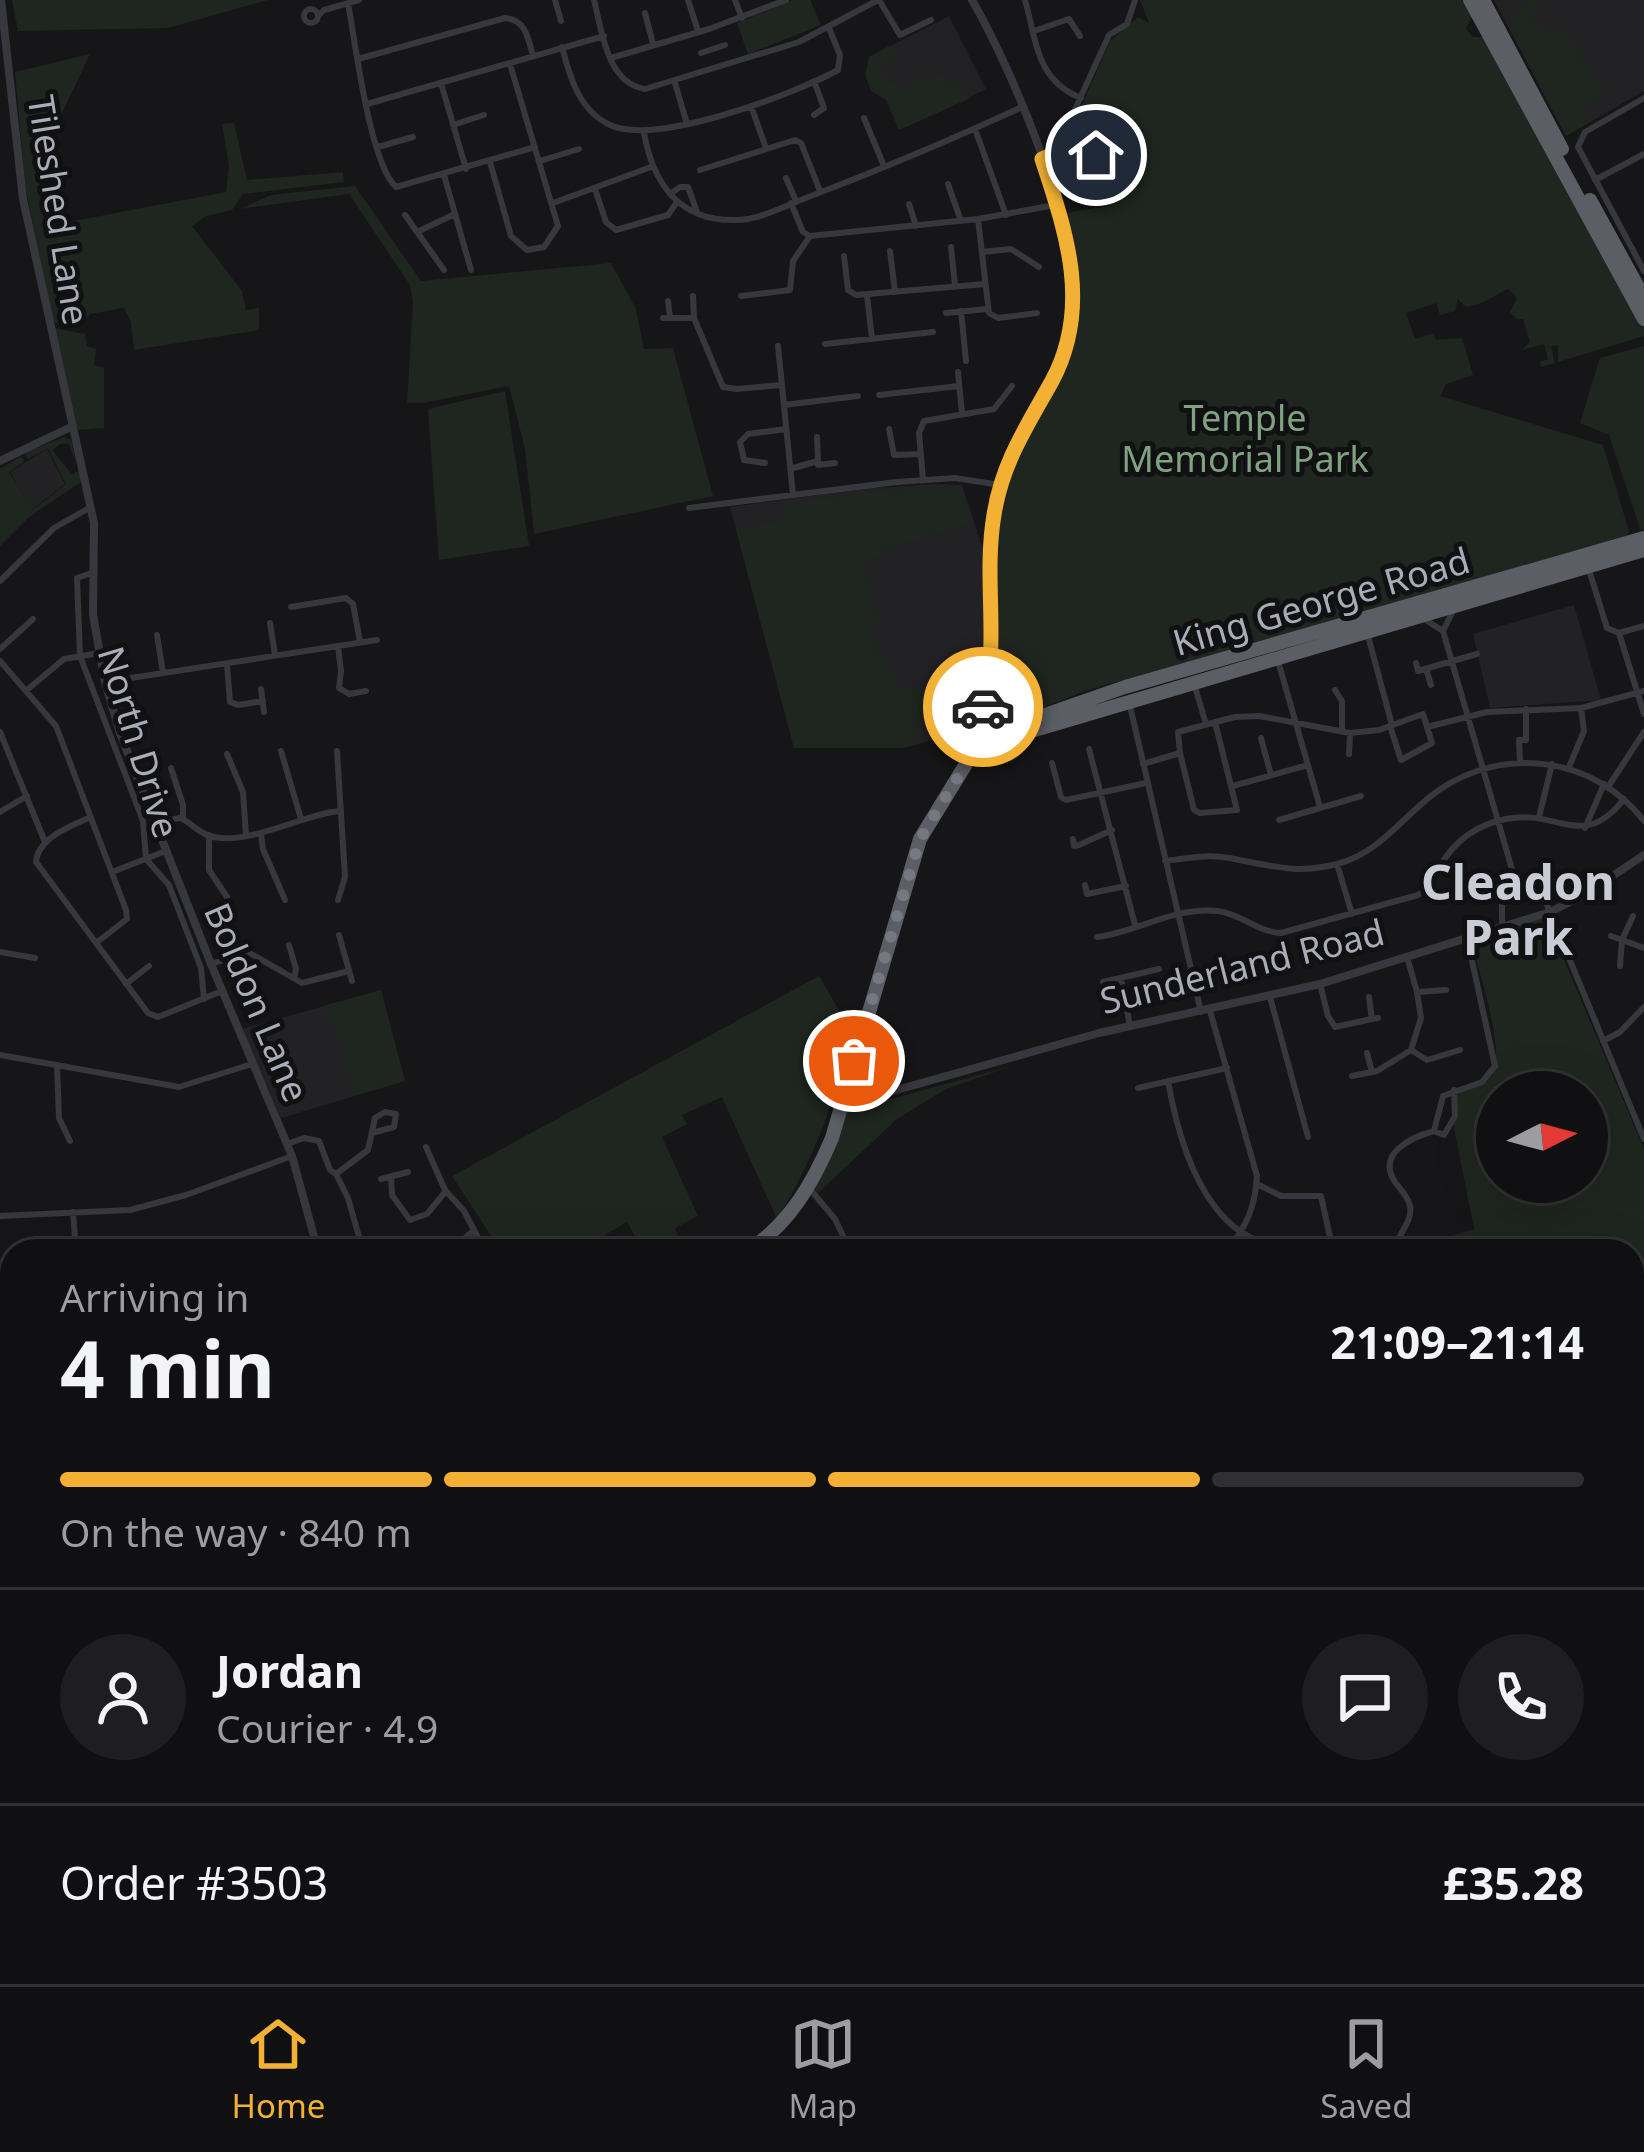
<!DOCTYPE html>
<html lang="en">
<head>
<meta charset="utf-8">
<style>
  :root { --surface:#101012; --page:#1e1e20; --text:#f1f3f6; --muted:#9c9d9f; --line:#303032; --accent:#f2b134 }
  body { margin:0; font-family:"Noto Sans",sans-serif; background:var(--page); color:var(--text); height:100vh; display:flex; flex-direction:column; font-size:45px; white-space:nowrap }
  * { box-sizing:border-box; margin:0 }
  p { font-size:39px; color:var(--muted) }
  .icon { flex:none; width:66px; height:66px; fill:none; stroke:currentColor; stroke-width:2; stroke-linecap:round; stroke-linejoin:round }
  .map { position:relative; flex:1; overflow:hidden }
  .details { position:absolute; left:0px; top:1239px; width:1644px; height:747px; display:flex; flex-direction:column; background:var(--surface); border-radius:36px 36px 0 0; box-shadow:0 12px 48px #0002,0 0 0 3px var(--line) }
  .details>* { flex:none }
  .needle { width:78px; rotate:84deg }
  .fabs { position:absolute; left:1476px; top:1071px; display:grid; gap:24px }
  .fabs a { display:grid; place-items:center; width:132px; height:132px; border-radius:50%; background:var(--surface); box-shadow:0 12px 48px #0002,0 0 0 3px var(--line); font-size:60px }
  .pin { position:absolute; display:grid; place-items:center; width:102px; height:102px; color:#fff; margin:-51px; border:6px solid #fff; border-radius:50%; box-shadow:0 3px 12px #0007 }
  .courier { position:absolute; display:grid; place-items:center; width:120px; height:120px; margin:-60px; border:9px solid #f2b134; border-radius:50%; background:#fff; color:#222; box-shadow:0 3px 15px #0007 }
  .overview em { font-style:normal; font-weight:700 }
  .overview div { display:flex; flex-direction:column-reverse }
  .overview { display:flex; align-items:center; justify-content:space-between; height:204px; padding:0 60px }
  h1 { font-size:78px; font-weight:700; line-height:90px }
  .bar { display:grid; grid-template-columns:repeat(4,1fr); gap:18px 12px; align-content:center; height:144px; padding:0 60px }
  .bar i { height:15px; border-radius:9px; background:var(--line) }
  .bar .selected { background:var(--accent) }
  .bar p { grid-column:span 4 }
  .line { display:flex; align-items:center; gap:30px; padding:0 60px; border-top:3px solid var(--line) }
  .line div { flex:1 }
  .round { display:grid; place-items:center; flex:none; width:126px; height:126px; border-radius:63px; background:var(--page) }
  .tabs { display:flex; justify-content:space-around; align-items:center; height:168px; border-top:3px solid var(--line); background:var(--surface); font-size:33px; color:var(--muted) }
  .tabs a { display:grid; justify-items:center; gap:6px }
  .tabs .selected { color:var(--accent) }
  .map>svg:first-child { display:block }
  .built { fill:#222225 }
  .green { fill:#1e261f; fill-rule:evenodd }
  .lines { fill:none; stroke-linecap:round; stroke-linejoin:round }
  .minor { stroke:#37383d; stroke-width:6 }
  .tertiary { stroke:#37383d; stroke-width:8 }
  .secondary { stroke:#45474d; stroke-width:9 }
  .trunk { stroke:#5b5e65; stroke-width:14 }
  .done { stroke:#757880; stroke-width:12; stroke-dasharray:0 21.6 }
  .route { stroke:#f2b134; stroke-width:15 }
  .labels { text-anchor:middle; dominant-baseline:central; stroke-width:10; stroke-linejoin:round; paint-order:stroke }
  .street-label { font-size:36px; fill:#a8adb8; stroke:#111113 }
  .park-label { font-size:36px; fill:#7fa381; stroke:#111113 }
  .district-label { font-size:48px; font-weight:bold; fill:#c9ccd4; stroke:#111113 }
</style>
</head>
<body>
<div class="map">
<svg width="1644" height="1984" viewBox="0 0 1644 1984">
  <rect width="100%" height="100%" fill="#161618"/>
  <path class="built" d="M1494,0H1644V91L1566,136Z
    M949,16L986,89L899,130L886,100L871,91L865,75L869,57Z
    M47,449L65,484L31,510L10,472Z
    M935,484L962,485L984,553L987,671L971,730L903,748H794L730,507L872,488Z
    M1574,605L1601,700L1490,708L1473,634Z
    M381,990L405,1081L281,1118L242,1029Z"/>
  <path class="green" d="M12,0H268L168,28L18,31Z
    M793,0H810L821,25L748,54L737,23Z
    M1140,0H1465L1473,15L1466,28L1472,37H1483L1644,325V336L1558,362V345L1551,346L1555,363L1541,367L1540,362L1548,359L1544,344L1522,350L1530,342L1523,319H1516L1510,312L1517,298L1509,289C1496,292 1489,304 1466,307L1458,299L1455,311L1440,315L1436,303L1406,313L1415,339L1434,333L1436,340L1462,338L1473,375L1446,384L1440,396L1603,445L1629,531L1627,536L1085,691L1029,713L1002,707C993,687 1001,664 999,642C993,587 995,521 1012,467C1023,434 1042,405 1058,375C1088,322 1081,270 1066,213L1113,205C1104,170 1106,155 1071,140L1069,135L1110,41L1138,17L1149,23Z
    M1529,0L1546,3L1531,13L1544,33L1553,28L1557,33L1562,27L1603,91L1610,93L1584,110L1590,122L1566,136L1510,30L1511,15Z
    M889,46L898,59L880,69L886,81L908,90L917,74L928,82L941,75L971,98L899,130C896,122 892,107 886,100C870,81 861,89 869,57Z
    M90,54L46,147L58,224L226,192L229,165L222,124L234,123L247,180L343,172L344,182L243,194L232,210L206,216L192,226L242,291L246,310L259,308V330L134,350L131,322L124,308L90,314L85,321L69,325L53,323L25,184L15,72Z
    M355,186L421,281L611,263L636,309L644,349L673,348L713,496L534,534L525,449L509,386L423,403H407L413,302L410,285L349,194L240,209L271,195Z
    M54,328L85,334L87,346L96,349L94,365L104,368V428L78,430Z
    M1644,346V530L1641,531L1609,435L1580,423L1600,358Z
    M505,391L529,546L439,560L428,409Z
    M64,437L71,440L77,465L69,444L62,443L52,450L72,474L79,471L82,481L28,518L0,546V469L21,456L24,462L9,472L32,510L66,484L48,448L28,459L25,453Z
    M961,487L971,524L893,546L867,561L863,576L874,588L872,609L877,616L872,639L899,689L969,690V719H920V744L903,748H794L736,530L789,519L787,505L878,490Z
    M1546,917L1644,1149V1438L1638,1440L1632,1426V1251H1439L1448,1237L1474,1229L1454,1128L1456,1091C1468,1088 1484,1086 1492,1076C1507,1056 1478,965 1470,941ZM1497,1092H1587V1182H1497Z
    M819,976L854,1036C833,1101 814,1161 777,1219L722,1097L682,1115L687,1124L662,1137L698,1216L675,1228L679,1240L659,1251H643L627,1222L595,1241L600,1251H501L452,1176Z
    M381,990L405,1081L356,1095L346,1062L347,1050L337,1040L339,1027L329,1024L323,1006Z
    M1015,1065L946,1089L897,1119L818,1193L815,1189L847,1111Z
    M1643,1501L1644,1984H1494L1507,1974H1632V1506Z
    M1198,1974H1402L1406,1984H1178L1177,1981Z"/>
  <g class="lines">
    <path class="minor" d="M555,0L561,21
      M594,0C602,32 607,83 645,89L799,42L878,0
      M688,0L698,31
      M735,0L742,18
      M879,0L900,35L931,20
      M1025,0C1037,42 1036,80 1081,98
      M348,3C355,41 370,164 396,187L535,147
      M304 16a7 7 0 1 1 14 0a7 7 0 1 1-14 0Z
      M645,13L653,44
      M319,15L324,10L359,0
      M1034,31L1069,19L1080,36
      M562,47C570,78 579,109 608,124C653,148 794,94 838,70L840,55L829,28
      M701,53L725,45
      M611,58L709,29L786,0
      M358,59L505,18C526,20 528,38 533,56
      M814,81L824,108L814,115
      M441,83L466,169
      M675,83L687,124
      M1644,98L1585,132L1578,147L1644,271
      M367,104L604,36
      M751,106L766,148
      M864,118L884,166
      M453,125L484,115
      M975,129L1006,215
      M644,133C653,183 679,221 735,220C760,220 784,206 806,198C879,170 951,140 1022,107
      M1062,140L1096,155L1111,202
      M378,147L413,137
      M1042,159L1056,151L1109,35L1127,24L1135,0
      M540,161L579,149
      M490,162L511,236L527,250L544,247L558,226L510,64
      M700,170L795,140L801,143L820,191
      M444,175L471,270
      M786,178L796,201
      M1595,180L1644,154
      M948,184L961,221
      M595,189L606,222L616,230L668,215L677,202
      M670,194L680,187H688L697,212
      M553,203L651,167
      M791,203L803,232L810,236L978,219L1055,205
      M909,204L916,226
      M405,215L444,270
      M978,219L989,313L998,318L1037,313
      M417,232L455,214
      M951,247L955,285
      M890,251L895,292
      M982,252L1011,249L1039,267
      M844,256L848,290L856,295L985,284
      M867,295L872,339
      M741,296L790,290L793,261L810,236
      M668,301L670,318
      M961,311L966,361
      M946,313L987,309
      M663,318H694L693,296
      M694,318L723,387L737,389L781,385
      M825,344L933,332
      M778,346L793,495
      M958,372L962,413
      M879,395L959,386
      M784,405L858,396
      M889,429L894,455L921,454
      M765,463L744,460L740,442L748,434L786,429
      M818,465L835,463
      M790,469L818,461L817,437
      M923,480L919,433L924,421L994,409L1012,386
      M689,508L897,482L955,478L1000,485
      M1589,570L1607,628L1619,633L1644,626
      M94,572L77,578L80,656L143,821L146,859L169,885L201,968L204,999
      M0,581L54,528L91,507
      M291,607L346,598L353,604L360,642
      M1455,607L1443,631L1518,890
      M1421,617L1443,631
      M270,623L275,655
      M1619,633L1644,714
      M157,635L163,673
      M1368,636L1392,725
      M338,646L341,671L339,688L349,694L366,691
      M0,649L33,619
      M0,661L56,726L126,910L127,919L96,943
      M1278,661L1320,807
      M1416,663L1418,671L1477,654
      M227,664L230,702L238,705L263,701
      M1426,669L1431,685
      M105,682L377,640
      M1195,687L1206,724
      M261,689L264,712
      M27,690L64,659L99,653
      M1335,690L1342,701V731
      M1130,706L1201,1012
      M1427,727L1487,712L1581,708L1644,691
      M0,732L45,842
      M1261,738L1271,775
      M1089,749L1135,925
      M281,751L301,819
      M337,751L345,877L338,900
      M1180,753L1194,810L1200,813L1237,810L1215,722
      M227,754L243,792L246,835
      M1349,754L1350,734
      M1520,761L1519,740H1526V709
      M1052,763L1061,797L1066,800L1146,783
      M1143,764L1180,753L1178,732L1235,717L1259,716L1350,733L1379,730L1423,714L1432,743L1401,760L1390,726
      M1569,767L1584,731L1581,708
      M171,768L183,805V819
      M1233,786L1308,765
      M1608,787L1644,732
      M0,812L27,796
      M91,817C70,826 38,838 36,862L148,1013L158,1017L222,991
      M1539,817L1552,764
      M1279,820L1361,796
      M156,822L180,818C190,822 195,829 205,834C241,851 303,813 341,811
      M1585,828L1604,784
      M261,834L263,849L285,900
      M209,835V870L227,897
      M1073,839L1074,846L1079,845L1112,830
      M1165,861C1186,858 1208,854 1229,858C1269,865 1295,875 1337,864C1382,852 1403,815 1439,790C1505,745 1595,757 1644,821
      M1337,864L1352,914
      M112,872L166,851
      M1085,885L1087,894L1126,886
      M1502,925V905L1511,893L1530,889L1545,900L1644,1139
      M339,935L352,981
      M1611,936L1644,948
      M1097,937C1138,932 1175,906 1218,911C1241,914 1258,932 1281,933L1418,895C1430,888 1433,878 1440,866C1455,840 1476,825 1506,819C1557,808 1583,852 1624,799
      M289,945L296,969L294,978
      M0,952L35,958
      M1407,957L1417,992
      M211,964L248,952L302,983L349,971
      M1620,966L1622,940L1633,916
      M1121,978L1130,1026
      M1103,982L1159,969
      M126,984L149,966
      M1320,984L1328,1016L1335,1027L1372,1019
      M1270,997L1308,1137
      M1369,997L1372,1019L1378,1018
      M1210,1011L1257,1176C1255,1207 1247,1227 1226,1251
      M1603,1041L1620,1032L1644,1007
      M1411,1050L1421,1018L1417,992L1446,990
      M1367,1053L1372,1072
      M0,1055L179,1087L252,1064
      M57,1065L59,1118L70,1141
      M1352,1076L1377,1071L1411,1050L1427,1060L1460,1050
      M1168,1081C1183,1166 1222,1276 1331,1240
      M1138,1088L1227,1068
      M1434,1131L1444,1135L1455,1116L1454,1090
      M287,1144L304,1138L319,1141L330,1170L336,1174L368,1150L375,1118L385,1112L396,1114L394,1127L372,1133
      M426,1147L445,1190L464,1211L485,1251
      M336,1174L348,1198L363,1251
      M391,1177L392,1195L410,1220L427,1214L446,1191
      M381,1179L408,1172
      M1257,1184L1281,1196H1321L1333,1251
      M809,1188L835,1219L850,1251
      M73,1212L76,1251
      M0,1216L130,1210L186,1195L292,1156
      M414,1249L415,1251
      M281,1251L315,1242
      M451,1251L474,1230
      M1396,1251C1396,1233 1413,1224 1410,1206C1408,1196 1401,1190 1395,1182C1376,1153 1412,1137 1434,1131L1443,1096L1482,1082L1495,1066L1467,938
      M0,1319L12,1318
      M0,1407L12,1405
      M1632,1461L1644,1456
      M1632,1486L1637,1499
      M0,1542L12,1560"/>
    <path class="tertiary" d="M1,0L23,199L94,523L93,615L105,682L120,733L211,964L292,1156L318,1251
      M972,0C1012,69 1086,242 1073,319C1064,373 1026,411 1008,460C982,529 992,606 991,678L992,701L999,713
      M0,461L73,426
      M979,728L989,685
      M843,1105L1099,1033L1320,984L1550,912L1584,895L1644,855
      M302,1984L303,1974"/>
    <path class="secondary" d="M0,1479L12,1491"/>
    <path class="trunk" d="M1470,0L1644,319
      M1483,0L1562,149
      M1590,200L1644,298
      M979 735a21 21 0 1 1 42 0a21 21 0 1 1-42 0Z
      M1015,719H1033L1125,687L1644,538
      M1021,734L1644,550
      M747,1251C789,1225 813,1183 832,1138L920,839L969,759L978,735
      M0,1720L12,1712"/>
  </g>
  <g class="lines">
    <path class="done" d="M854,1061L920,839L969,759L983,707"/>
    <path class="route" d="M983,707C1000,644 983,579 994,515C1002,463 1027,426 1052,381C1092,306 1066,232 1042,159L1052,155L1062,140L1096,155"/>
  </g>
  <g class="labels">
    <g class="street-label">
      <text transform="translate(59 210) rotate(81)">Tileshed Lane</text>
      <text transform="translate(1321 601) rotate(-16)">King George Road</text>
      <text transform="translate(139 742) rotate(73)">North Drive</text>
      <text transform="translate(1242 966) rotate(-14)">Sunderland Road</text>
      <text transform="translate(257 1002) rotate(67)">Boldon Lane</text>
    </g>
    <g class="park-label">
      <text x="1245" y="417">Temple<tspan x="1245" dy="41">Memorial Park</tspan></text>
    </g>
    <g class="district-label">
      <text x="1518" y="881">Cleadon<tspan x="1518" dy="55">Park</tspan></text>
    </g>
  </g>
</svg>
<div class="fabs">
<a><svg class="needle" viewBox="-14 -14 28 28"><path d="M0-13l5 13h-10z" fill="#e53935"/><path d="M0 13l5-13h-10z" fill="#9c9d9f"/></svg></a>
</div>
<div class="pin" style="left:854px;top:1061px;background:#ea580c"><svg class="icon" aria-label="bag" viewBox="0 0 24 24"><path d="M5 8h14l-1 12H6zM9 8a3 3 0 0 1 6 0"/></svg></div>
<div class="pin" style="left:1096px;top:155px;background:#1f2937"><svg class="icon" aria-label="home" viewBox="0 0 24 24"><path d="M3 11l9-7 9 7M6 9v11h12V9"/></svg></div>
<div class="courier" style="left:983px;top:707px"><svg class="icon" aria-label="car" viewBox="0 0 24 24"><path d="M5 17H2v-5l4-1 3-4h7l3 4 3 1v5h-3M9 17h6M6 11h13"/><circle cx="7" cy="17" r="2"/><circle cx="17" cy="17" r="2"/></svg></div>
<section class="details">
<div class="overview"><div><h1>4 min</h1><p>Arriving in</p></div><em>21:09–21:14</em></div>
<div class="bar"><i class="selected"></i><i class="selected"></i><i class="selected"></i><i></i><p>On the way · 840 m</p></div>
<div class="line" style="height:216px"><a class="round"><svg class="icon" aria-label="person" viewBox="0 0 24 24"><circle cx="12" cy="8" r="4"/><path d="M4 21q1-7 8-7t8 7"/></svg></a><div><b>Jordan</b><p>Courier · 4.9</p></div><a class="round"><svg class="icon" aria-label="chat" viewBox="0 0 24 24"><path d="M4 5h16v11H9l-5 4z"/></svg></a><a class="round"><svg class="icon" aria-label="phone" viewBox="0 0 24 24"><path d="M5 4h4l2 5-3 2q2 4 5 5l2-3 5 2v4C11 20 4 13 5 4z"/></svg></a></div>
<div class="line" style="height:156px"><div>Order #3503</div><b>£35.28</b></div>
</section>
</div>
<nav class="tabs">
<a class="selected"><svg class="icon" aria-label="home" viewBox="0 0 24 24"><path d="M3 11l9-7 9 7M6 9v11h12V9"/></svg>Home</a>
<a><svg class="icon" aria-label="map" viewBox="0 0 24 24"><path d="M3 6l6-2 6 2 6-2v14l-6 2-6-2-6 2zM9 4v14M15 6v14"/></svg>Map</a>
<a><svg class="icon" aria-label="saved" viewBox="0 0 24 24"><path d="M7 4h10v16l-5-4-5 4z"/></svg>Saved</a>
</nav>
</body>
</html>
